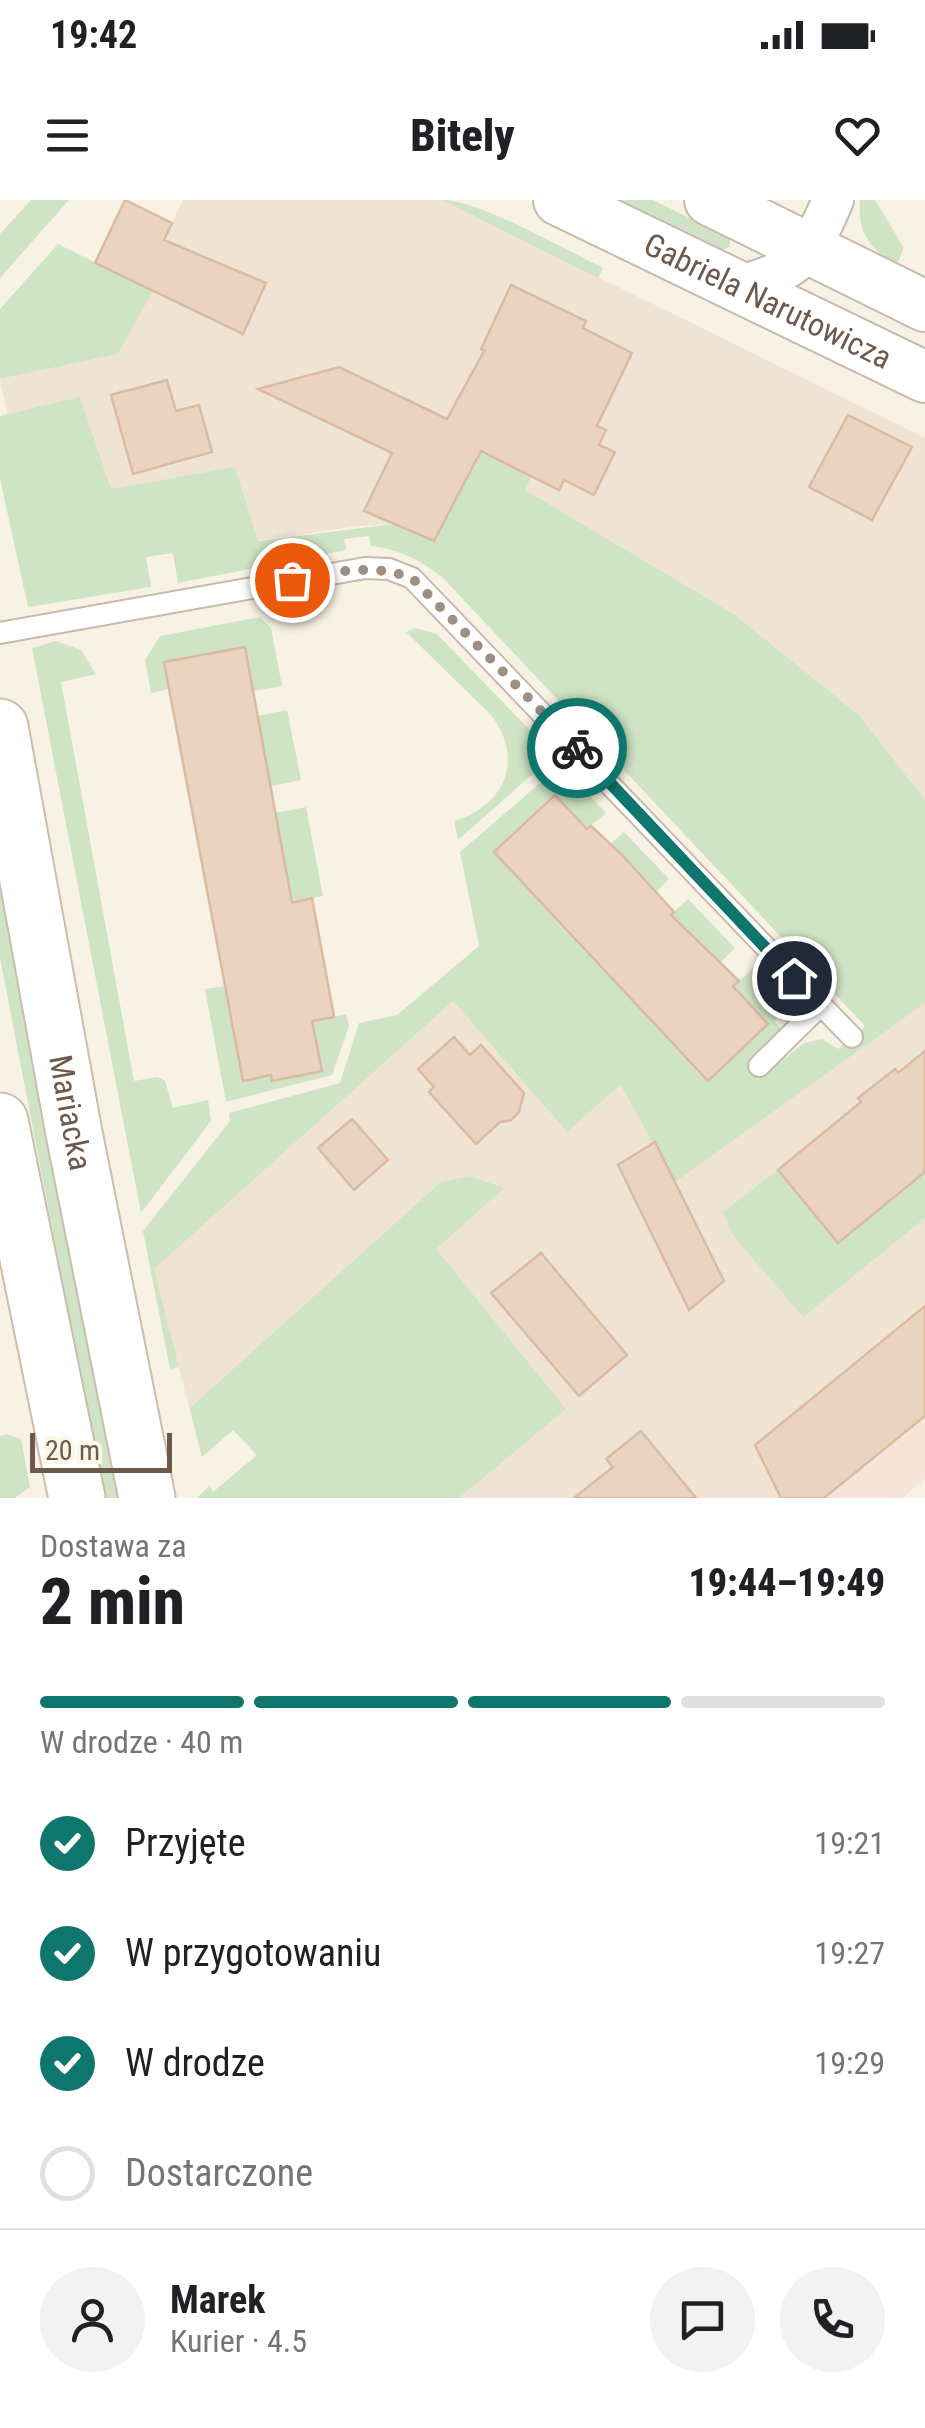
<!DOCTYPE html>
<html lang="pl">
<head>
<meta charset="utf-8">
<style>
  :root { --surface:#fff; --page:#f2f2f2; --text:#202124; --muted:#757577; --line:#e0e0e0; --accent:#0f766e }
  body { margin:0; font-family:"Roboto Condensed",sans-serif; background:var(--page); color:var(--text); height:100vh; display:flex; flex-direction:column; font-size:38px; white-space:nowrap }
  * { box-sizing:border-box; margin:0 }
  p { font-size:32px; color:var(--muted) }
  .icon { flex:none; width:55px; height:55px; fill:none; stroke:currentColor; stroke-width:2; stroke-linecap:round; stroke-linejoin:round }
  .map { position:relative; height:1298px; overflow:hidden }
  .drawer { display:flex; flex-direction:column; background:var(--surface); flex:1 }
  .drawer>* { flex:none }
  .scale { position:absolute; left:30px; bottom:25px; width:142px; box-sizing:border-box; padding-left:10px; border:5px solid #6d5a4d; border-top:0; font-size:28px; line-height:35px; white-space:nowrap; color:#6d5a4d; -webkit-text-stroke:8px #fcf6e9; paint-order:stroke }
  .pin { position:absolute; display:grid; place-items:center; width:85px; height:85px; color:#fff; margin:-42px; border:5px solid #fff; border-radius:50%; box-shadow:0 2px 10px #0007 }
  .courier { position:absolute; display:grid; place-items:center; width:100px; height:100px; margin:-50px; border:8px solid #0f766e; border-radius:50%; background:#fff; color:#222; box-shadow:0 2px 12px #0007 }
  .summary em { font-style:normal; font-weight:800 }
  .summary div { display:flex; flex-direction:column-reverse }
  .summary { display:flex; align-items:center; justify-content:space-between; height:170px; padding:0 40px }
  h1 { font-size:65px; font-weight:800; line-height:75px }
  .bar { display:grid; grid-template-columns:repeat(4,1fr); gap:15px 10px; align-content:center; height:120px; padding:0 40px }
  .bar i { height:12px; border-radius:8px; background:var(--line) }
  .bar .current { background:var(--accent) }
  .bar p { grid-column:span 4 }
  .line { display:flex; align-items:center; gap:25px; padding:0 40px; border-top:2px solid var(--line) }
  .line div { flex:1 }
  .round { display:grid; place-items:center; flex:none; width:105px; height:105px; border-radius:52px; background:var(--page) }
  ol { padding:0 40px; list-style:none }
  li { display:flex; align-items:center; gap:30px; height:110px }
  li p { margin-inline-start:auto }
  li .icon { padding:10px; border-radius:50%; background:var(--accent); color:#fff; stroke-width:4 }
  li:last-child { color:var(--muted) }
  li i { width:55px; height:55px; border:5px solid var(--line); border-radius:50% }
  .status { display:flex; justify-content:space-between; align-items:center; height:70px; padding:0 50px; background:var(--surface); direction:ltr }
  .status svg { height:28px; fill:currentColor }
  header { display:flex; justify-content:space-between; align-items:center; height:130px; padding:0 40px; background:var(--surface); font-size:45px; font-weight:800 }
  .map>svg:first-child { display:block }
  .residential { fill:#efe4d3 }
  .commercial { fill:#f7e4d9 }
  .green { fill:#cfe4c4 }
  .building { fill:#ead3bf; stroke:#dabba2; stroke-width:2.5 }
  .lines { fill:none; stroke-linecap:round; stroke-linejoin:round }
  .service-casing { stroke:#c7baac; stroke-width:24 }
  .minor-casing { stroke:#c7baac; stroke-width:44 }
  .tertiary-casing { stroke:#c7baac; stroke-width:54 }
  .secondary-casing { stroke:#ccbcad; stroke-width:59 }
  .service { stroke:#fff; stroke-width:20 }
  .minor { stroke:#fff; stroke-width:40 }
  .tertiary { stroke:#fff; stroke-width:50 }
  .secondary { stroke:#fff; stroke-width:55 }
  .done { stroke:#9e8f82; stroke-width:10; stroke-dasharray:0 18 }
  .route { stroke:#0f766e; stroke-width:12 }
  .labels { text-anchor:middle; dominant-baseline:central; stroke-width:8; stroke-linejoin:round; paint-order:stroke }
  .street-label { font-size:32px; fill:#6d5a4d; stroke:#fcf6e9 }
</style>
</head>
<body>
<div class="status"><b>19:42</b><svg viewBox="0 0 49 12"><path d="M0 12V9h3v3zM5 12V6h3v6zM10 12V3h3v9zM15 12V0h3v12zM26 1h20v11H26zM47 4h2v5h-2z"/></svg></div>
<header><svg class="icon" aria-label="menu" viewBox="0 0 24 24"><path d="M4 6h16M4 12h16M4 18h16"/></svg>Bitely<svg class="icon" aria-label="heart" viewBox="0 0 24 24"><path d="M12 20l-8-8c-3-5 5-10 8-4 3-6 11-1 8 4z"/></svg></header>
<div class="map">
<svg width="925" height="1298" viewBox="0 0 925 1298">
  <rect width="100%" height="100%" fill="#f8f2e4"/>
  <path class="residential" d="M183,0H442L925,238V600L860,516L735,415L547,460L393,324L357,326L21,375L0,278V216L7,213L0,179L118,154L152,91L142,86Z
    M453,801L566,931L619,884L675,981L925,803V1216L824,1298H459L502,1261L436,1049L202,1257L153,1069Z"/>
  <path class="commercial" d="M925,1216V1279L902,1298H824Z"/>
  <path class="green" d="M31,0H69L0,78V34Z
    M442,0C479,0 566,50 603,68L598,78Z
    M619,0H653L730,38V46L723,50Z
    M860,0H875L904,48L897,64C869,50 857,31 860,0Z
    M58,44L153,91L118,154L0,179V109Z
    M80,197L111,289L235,267L258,341L393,324L434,341L494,228L543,251L525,290L735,415L860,516L925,600V803L675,982L620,885L567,932L453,801L154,1069L179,1167L170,1169L143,1031L230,921L229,913L340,883L359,823L397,815L479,746L460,652L554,571L566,570L606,613L587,629L555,596L494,653L707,880L768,825L733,787L753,768C769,784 785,797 775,822L782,830L753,858L766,873L804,843L822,839L838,849L865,826L442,377C420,360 399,349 371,346L369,336L344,339L346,350L178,383L173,353L146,357L151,387L28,407L0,278V216Z
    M260,417L271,428L282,486L254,491L244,447L165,462L170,489L151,493L145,460L160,436Z
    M415,428L437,434L554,555L458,640L454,621C505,606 525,559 491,515L406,432Z
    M56,441L81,450L96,474L61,482L134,881L158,877L165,881L173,908L208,900L211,921L141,1013L32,448Z
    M287,510L301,580L271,586L257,516Z
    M306,607L323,696L292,703L275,613Z
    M624,632L669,679L651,697L605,649Z
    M0,649L125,1298H104L92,1234L0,758Z
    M688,699L735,748L715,768L668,717Z
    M225,786L243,880L321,871L313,821L346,814L349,826L332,875L226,902L205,789Z
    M925,964V1018L803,1117L732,1034L723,1012L778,970L838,1043L922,974Z
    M470,976L504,988L436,1049L566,1209L459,1298H197L210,1285L213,1292L257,1255L233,1230L202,1257L190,1208L441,982Z
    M7,1234L21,1239L30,1287L15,1298H0V1236Z"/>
  <path class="building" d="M125,0L172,23L164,40L266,83L243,134L95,63Z
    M511,85L586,121L583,128L632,153L597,226L606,230L599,245L615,252L594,295L564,280L559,290L481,251L434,341L364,311L392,253L258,189L339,167L447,219L484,151L481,149Z
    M167,180L176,211L199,205L212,252L133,274L111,195Z
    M848,215L912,247L872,320L809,287Z
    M245,447L292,703L312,698L334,817L312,821L322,871L272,881L271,875L243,881L164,462Z
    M555,595L587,629L591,626L622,655L674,712L671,715L739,781L733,786L768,824L708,881L494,652Z
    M454,837L470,855L481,845L524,893L519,912L511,920L500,922L476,944L429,892L434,887L418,869Z
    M925,851V972L838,1043L778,970L861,902L858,898L895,869L898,873Z
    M352,919L388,960L354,990L318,948Z
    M655,942L724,1081L689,1110L618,965Z
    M541,1053L627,1155L579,1196L491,1093Z
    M925,1106V1216L824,1298H781L755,1245Z
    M641,1231L696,1298H574L613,1267L606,1259Z"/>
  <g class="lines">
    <g class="service-casing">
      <path id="service" d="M0,433L365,368L389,369L412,378L821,805
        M759,866L821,805L852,837"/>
    </g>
    <g class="minor-casing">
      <path id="minor" d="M737,87C800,69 808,58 833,0"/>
    </g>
    <g class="tertiary-casing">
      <g id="tertiary">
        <path id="s1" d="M559,0L925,177"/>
        <path d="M710,0L925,106"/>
      </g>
    </g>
    <g class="secondary-casing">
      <g id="secondary">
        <path id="s2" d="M0,527L74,933L147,1298"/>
        <path d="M0,921L77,1298"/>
      </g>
    </g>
    <use href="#service" class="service"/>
    <use href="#minor" class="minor"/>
    <use href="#tertiary" class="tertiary"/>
    <use href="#secondary" class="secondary"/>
  </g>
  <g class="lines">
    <path class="done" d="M292,380C334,372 371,363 412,378L577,548"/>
    <path class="route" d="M577,548L794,778"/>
  </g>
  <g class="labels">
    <g class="street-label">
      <text stroke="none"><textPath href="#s1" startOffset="232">Gabriela Narutowicza</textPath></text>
      <text stroke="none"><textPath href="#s2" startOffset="392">Mariacka</textPath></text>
    </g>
  </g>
</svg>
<div class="scale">20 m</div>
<div class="pin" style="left:292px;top:380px;background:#ea580c"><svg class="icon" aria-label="bag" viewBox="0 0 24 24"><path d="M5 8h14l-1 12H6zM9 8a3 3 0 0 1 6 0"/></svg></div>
<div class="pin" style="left:794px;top:778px;background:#1f2937"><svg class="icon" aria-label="home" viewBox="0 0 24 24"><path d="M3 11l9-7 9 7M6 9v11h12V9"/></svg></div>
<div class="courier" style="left:577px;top:548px"><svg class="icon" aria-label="bike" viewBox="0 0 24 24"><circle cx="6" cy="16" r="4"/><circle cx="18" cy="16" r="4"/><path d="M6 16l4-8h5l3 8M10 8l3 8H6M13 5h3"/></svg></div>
</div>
<section class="drawer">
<div class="summary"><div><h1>2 min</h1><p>Dostawa za</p></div><em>19:44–19:49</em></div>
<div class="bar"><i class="current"></i><i class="current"></i><i class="current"></i><i></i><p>W drodze · 40 m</p></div>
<ol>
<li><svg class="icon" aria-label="check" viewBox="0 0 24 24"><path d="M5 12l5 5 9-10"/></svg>Przyjęte<p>19:21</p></li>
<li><svg class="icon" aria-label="check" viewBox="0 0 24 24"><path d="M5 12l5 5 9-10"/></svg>W przygotowaniu<p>19:27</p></li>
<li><svg class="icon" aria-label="check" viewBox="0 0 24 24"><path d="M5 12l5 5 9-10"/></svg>W drodze<p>19:29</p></li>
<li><i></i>Dostarczone</li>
</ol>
<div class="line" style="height:180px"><a class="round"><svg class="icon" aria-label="person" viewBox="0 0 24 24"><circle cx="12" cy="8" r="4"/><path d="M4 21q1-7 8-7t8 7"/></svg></a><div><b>Marek</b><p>Kurier · 4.5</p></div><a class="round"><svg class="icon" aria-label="chat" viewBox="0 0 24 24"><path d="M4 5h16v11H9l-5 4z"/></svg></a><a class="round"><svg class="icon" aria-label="phone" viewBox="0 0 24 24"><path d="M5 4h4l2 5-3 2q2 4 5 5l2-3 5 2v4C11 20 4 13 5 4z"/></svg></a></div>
</section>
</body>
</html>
